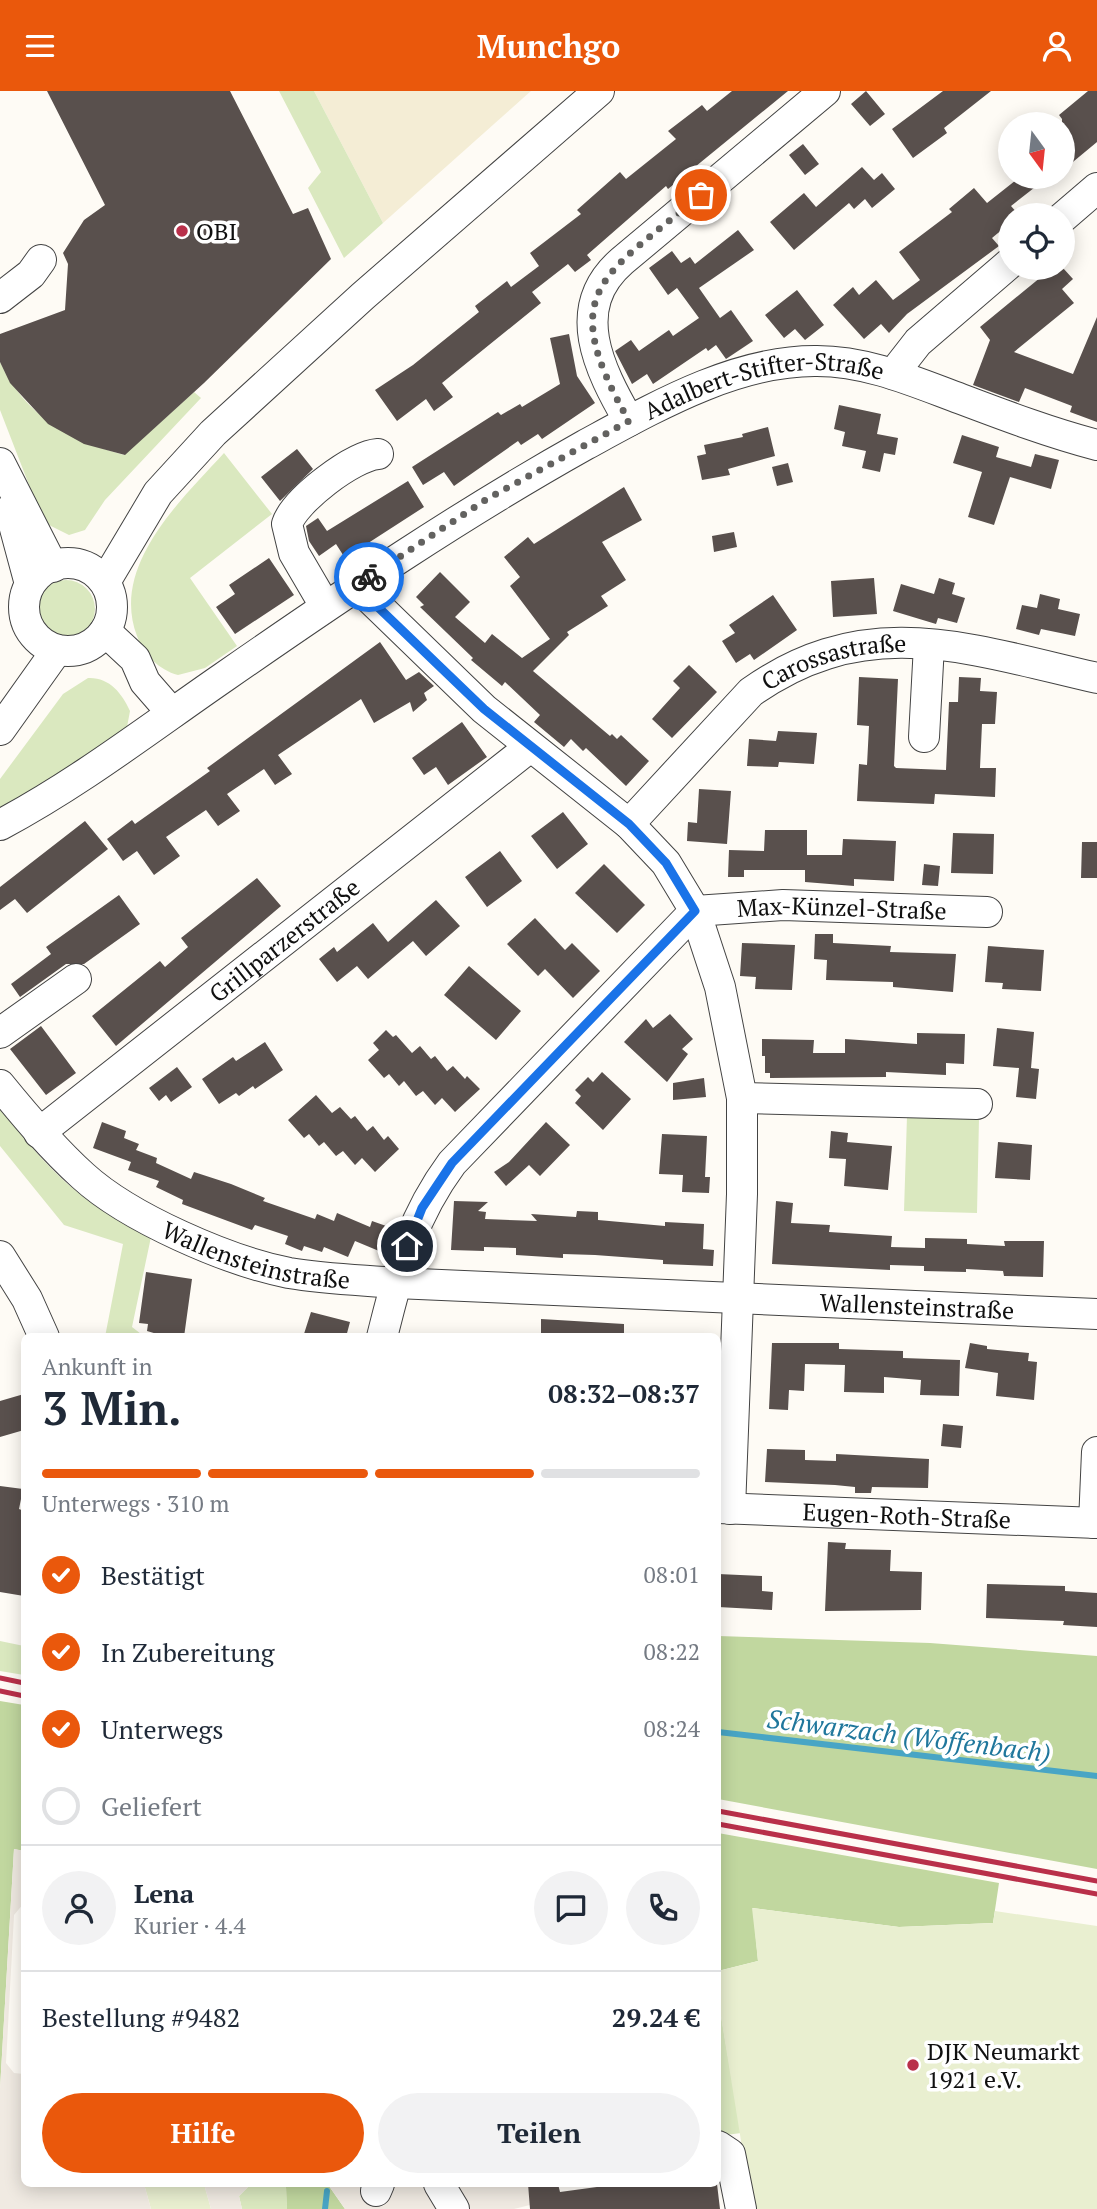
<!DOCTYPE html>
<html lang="de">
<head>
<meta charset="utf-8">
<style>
  :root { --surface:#fff; --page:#f2f2f3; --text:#1f2937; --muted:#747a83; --line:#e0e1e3; --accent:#ea580c }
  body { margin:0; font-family:"PT Serif",serif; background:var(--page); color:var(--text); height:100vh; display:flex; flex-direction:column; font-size:26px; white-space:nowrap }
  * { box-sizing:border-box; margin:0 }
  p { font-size:23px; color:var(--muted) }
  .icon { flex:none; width:38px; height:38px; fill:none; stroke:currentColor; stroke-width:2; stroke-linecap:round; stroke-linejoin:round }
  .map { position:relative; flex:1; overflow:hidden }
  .details { position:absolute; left:21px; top:1242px; width:700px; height:854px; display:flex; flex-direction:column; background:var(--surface); border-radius:10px; box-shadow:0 4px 18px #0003 }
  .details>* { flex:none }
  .needle { width:46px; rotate:165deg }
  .buttons { position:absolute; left:998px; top:21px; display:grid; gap:14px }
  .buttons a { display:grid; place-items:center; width:77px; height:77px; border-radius:50%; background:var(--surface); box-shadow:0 4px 18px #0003; font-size:35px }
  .pin { position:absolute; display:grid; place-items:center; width:60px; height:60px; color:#fff; margin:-30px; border:4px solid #fff; border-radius:50%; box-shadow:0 2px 7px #0007 }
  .courier { position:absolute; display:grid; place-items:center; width:70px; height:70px; margin:-35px; border:5px solid #1a73e8; border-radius:50%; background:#fff; color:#222; box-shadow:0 2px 9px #0007 }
  .overview em { font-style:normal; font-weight:700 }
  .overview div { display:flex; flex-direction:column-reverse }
  .overview { display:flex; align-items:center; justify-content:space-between; height:119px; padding:0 21px }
  h1 { font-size:46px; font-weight:700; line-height:52px }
  .bar { display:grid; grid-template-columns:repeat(4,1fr); gap:10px 7px; align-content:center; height:84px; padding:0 21px }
  .bar i { height:9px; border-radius:5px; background:var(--line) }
  .bar .active { background:var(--accent) }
  .bar p { grid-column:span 4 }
  .line { display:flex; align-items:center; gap:18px; padding:0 21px; border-top:2px solid var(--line) }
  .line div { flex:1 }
  .round { display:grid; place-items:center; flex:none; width:74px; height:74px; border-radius:37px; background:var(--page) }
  ol { padding:0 21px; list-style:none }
  li { display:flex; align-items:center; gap:21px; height:77px }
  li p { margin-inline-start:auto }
  li .icon { padding:7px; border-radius:50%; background:var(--accent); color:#fff; stroke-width:4 }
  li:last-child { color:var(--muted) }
  li i { width:38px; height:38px; border:4px solid var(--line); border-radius:50% }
  .cta { display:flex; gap:14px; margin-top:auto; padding:14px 21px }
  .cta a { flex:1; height:80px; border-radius:42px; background:var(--accent); color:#fff; font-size:28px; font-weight:700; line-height:80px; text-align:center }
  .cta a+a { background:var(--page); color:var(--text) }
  header { display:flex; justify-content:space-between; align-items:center; height:91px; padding:0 21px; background:var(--accent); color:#fff; font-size:32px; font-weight:700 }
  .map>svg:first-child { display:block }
  .farmland { fill:#f4edd5 }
  .green { fill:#dae8bf }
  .forest { fill:#c1d79f }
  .pitch { fill:#e9efd0 }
  .plaza { fill:#f0eae2 }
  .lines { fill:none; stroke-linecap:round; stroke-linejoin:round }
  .stream { stroke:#48a5c5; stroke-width:6 }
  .building { fill:#59504d }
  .minor-casing { stroke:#434343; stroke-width:32 }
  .minor { stroke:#fff; stroke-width:30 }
  .rail { stroke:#b9304a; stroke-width:5 }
  .done { stroke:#636260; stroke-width:7; stroke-dasharray:0 12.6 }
  .route { stroke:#1a73e8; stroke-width:9 }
  .poi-dot { fill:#b9304a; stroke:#fff; stroke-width:2.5 }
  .labels { text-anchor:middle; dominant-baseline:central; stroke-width:7; stroke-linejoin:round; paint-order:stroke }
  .poi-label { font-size:24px; fill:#101010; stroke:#fff; text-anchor:start }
  .street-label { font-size:24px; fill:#101010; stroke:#fff }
  .water-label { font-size:26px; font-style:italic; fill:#20779c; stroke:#fff }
</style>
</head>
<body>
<header><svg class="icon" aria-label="menu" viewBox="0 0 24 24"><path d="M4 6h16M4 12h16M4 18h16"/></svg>Munchgo<svg class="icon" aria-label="person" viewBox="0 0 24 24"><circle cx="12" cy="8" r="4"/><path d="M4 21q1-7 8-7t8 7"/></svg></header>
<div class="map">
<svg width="1097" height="2118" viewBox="0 0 1097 2118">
  <rect width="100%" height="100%" fill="#fefbf5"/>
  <path class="farmland" d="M314,0H531L383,132Z"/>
  <path class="green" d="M279,0H314L383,132L344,167L308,97L321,81Z
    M0,271C25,325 70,349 124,364L194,301L201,307L105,409L85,439L69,444L47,433L31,399L0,319Z
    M224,362L272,423L190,487L237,555L205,577L178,584C159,579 143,563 137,545C110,475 181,409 224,362Z
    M37 518a29 29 0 1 1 58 0a29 29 0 1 1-58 0Z
    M88,587C109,586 122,602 130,620L127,636L0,723V688L63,603Z
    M0,1016C47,1079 80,1112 151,1146L132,1236L145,1246H105L123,1153L64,1134L0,1055Z
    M907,1025L979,1027L977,1122L904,1120Z
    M0,1550L24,1555V1584L0,1580Z
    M718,1907L741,2042L718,2045Z
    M248,2096H286L287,2118H242L239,2105Z"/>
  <path class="forest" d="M718,1545L930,1552L1097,1565V1778L718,1708Z
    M0,1610L24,1614V1760L14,1758L0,1998Z
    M718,1742L999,1792L993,1832L899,1836L753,1817L758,1870L718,1880Z
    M329,2095L345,2118H287L286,2096Z"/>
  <path class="pitch" d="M752,1817L899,1836L993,1832L995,1820L1097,1835V2118H752L718,1907V1880L758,1870Z
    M144,2093H204L211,2118H151Z"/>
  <path class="plaza" d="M14,1758L24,1760V1812L14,1824L6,1972L14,1982L24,1983V2093H144L151,2118H0V1998Z
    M204,2093H528L530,2114L514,2118H345L329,2095L248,2096L239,2105L242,2118H211Z"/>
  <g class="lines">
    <path class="stream" d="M718,1641L1097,1685
      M325,2118L327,2100"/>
  </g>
  <path class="building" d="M47,0H230L293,123L308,117L331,168L204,292L125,364L84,353L48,333L10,292L0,271V243L65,219L68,173L63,162L84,129L105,114Z
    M732,0H788L668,98L666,95L587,164L591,169L575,181L568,173L532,201L541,212L442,292L453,306L434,320L426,308L397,330L375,299L413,274L479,221L475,215L507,190L511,196L539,175L530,162L581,123L577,119L620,81L626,88L676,48L668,40L702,14L707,20Z
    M866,0L885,23L870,35L851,13Z
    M943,0H991L944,37L947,42L913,67L892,38Z
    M1088,0H1097V51L1062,80V28L1059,24Z
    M803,53L819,73L805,84L789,64Z
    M862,76L874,89L882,82L895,98L872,117L865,108L854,118L849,112L794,159L770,131L804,102L816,116Z
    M1020,86H1048L1011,115L1019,124H1010V132L992,147L999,155L907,223L889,242L881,233L864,248L833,214L853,196L859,204L876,189L893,209L920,189L899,161L952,121L949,118L974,97L987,112Z
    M738,139L754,159L699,197L720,227L731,219L753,250L726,268L716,254L708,260L706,257L653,293L647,283L632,293L615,260L631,249L639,260L669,239L673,245L699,227L677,197L668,204L649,177L672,160L681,172L690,166L695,173Z
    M1052,177H1063L1073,188L1062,198L1074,212L1014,261L1073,283L1097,226V331L1070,321L1072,315L1025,297L1019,311L973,294L990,249L980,236Z
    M797,199L824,234L805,249L795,238L784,247L765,224Z
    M569,243L577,285L595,312L542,348L538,343L521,354L518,350L454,395L444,381L423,394L412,376L498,321L501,324L520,313L522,316L560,293L550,247Z
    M839,314L881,323L877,343L898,347L895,364L884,362L880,381L862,377L866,360L842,355L845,341L834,338Z
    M768,336L775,365L728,378L730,384L702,389L697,365L706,363L704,354L743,346L742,343Z
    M962,344L999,356L996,366L1031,376L1035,363L1059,369L1051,398L1010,386L994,434L968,426L982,381L953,372Z
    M297,358L313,378L280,410L261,386Z
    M788,372L793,391L777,395L772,376Z
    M408,390L424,416L345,467L336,453L319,465L309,450L306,435L318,427L327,440Z
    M624,396L642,429L602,451L626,489L601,505L608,515L567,541L569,544L533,580L610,645L612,643L617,648L621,644L649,670L626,695L586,657L583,660L571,648L564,656L534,631L540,624L505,591L502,595L471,569L473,567L420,516L424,514L416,506L440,481L470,511L455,526L485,552L492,543L522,567L550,548L510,495L520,486L504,466L528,446L534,453Z
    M734,441L737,456L714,461L712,445Z
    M269,467L294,504L235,543L216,516L235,503L229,494Z
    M874,487L877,523L833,526L831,490Z
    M939,487L955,492L952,503L965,507L957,532L938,527L936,533L893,520L901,493L934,503Z
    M1040,503L1060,508L1058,518L1080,523L1075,545L1041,538L1039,544L1016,538L1022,514L1037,517Z
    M773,504L797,539L754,569L750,563L736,572L722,550L735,542L729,534Z
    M380,551L406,589L419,581L434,595L424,602L427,609L413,621L410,611L374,632L361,608L278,664L292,683L275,694L264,678L227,703L240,720L218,735L206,719L166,746L180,765L154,784L137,760L123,770L107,748L132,729L135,733L210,680L207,677Z
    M689,574L717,601L672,647L652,628L680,597L673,590Z
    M859,586L898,588L894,675L896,677L946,679L949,611H958L959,586L981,587L980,600L997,601L995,633H982L980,677H996L995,706L935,703L934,713L857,710L859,673L867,674L869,635L857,634Z
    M462,631L487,666L448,694L436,676L424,684L412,667Z
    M778,640L817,642L814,673L779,671L778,676L747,675L749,648L776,650Z
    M699,698L731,700L727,753L687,750L688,731L697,732Z
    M563,721L588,753L557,778L531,745Z
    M85,730L108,758L27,822L15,808L0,819V796Z
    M765,739H807V764H842L843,748L896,750L894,790L854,788V795L805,791V779H744V786H728L729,759L764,760Z
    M953,742L994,743L993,783L951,782Z
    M1082,751H1097V787H1081Z
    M500,760L522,790L487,816L465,786Z
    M604,773L645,814L617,842L575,802Z
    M924,773L940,775L938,795L922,794Z
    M257,787L281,815L116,955L92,925L160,870L165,876L188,856L181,847Z
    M119,804L140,833L84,873H66L20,906L11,893L51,863L46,856Z
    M436,809L460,835L426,865L413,850L368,888L357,875L337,891L319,868L334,856L337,861L373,832L388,851Z
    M535,827L565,859L572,852L600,880L573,907L545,878L538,885L507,853Z
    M815,843H833V852L891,855L890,861L956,863L953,901L893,896V891L826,889L827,869L814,868Z
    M742,852L795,854L792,899L755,898L756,886L740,885Z
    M988,855L1044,859L1041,900L1002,898L1003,892L985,891Z
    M469,875L521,920L496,949L444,904Z
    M670,923L693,948L682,958L688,963L667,991L624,951L646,928L653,937Z
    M41,935L76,982L46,1004L10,958Z
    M997,937L1034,941L1031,977L1039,978L1036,1008L1016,1006L1019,977L993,975Z
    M386,939L393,946L396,944L412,962L420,955L431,968L435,965L447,980L453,975L465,988L467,985L480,998L455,1021L442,1007L435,1014L423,1000L416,1005L404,990L399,995L389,983L384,987L368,969L379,959L373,952Z
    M917,942L965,943L964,973L946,972V984L886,981V986L770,987V982H765V965H762V948L814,949L813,962H845V948L917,953Z
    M265,951L283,979L255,998L253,995L239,1005L236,1002L219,1013L202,988L233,966L236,970Z
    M177,976L192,996L171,1011L166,1004L159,1010L149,997Z
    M602,981L631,1008L603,1039L575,1012L581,1005L575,999L588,986L593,991Z
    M704,987L706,1006L673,1009V992Z
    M316,1004L332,1022L340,1016L351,1028L355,1025L367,1040L373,1035L384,1049L388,1045L399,1058L375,1081L362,1067L355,1074L343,1060L336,1065L324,1051L319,1055L309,1043L304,1047L288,1029Z
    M102,1031L126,1040L124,1047L139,1053L136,1059L157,1067L156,1072L191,1088L194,1081L231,1093L265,1107L263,1110L315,1128L317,1123L334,1130L337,1122L370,1136L372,1130L389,1136L379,1160L355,1150L348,1166L324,1156L322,1161L304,1155L302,1160L285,1153L288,1145L255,1134L252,1139L182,1113L183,1109L156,1096L159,1090L128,1079L131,1071L93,1057Z
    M546,1031L570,1054L540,1085L529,1074L506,1095L494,1081L509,1071Z
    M831,1040L848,1042L847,1051L892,1055L888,1099L844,1095L846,1068L829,1067Z
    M662,1043L707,1045L705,1086H710L709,1102L682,1101L683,1084L659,1083Z
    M998,1051L1032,1054L1030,1089L995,1087Z
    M454,1110L488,1111L478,1120L486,1121L485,1128L537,1130L531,1123L576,1126L577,1120L598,1121V1129L665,1135V1131L704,1133L703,1158L714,1159L713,1175L663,1173V1169L595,1164L563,1163V1167L516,1164V1157L484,1156V1160L451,1159Z
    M776,1110L793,1112L791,1132L830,1134L829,1141L892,1145L891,1156L925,1157V1147L967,1148V1153L1005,1155L1004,1150H1044L1043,1186L1004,1185L1003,1180L966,1178V1181L924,1180V1175L890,1174V1179L772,1173Z
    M146,1181L192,1188L184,1246H156L157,1243L147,1240L148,1233L139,1232Z
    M311,1221L350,1231L346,1246H303Z
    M541,1228L624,1233V1246H541Z
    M772,1252H839V1258L903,1260V1267L960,1269L959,1305L920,1304L921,1289L884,1286V1302L844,1301L845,1274L805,1273L804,1300L789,1299L788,1319L769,1318Z
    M970,1252L987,1255V1258L1029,1262L1028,1270L1037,1271L1034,1309L996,1305L998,1282L965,1277Z
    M24,1303V1339L0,1346V1310Z
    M943,1333L963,1335L961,1357L941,1355Z
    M767,1358L805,1359V1369L836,1370V1363L929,1368L928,1397L872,1396L871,1402H855V1396L835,1394L765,1391Z
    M0,1395L23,1398L19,1418L24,1420V1505L0,1501Z
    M828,1451L846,1452L845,1458L891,1459L890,1480L922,1481L921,1519L825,1520Z
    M718,1483L762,1485V1500L773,1501L772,1519L718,1516Z
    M987,1493L1065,1495V1500L1097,1502V1536L1063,1534L1064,1530L986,1527Z
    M528,2093H558L560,2101L619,2093H717L720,2118H530Z"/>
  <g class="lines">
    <g class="minor-casing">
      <g id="minor">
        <path d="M1062,127L1097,97"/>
        <path d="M0,207L31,183L41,169"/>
        <path d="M893,283L918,251L1010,172"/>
        <path d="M629,330C599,278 568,217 622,170L825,0"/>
        <path d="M0,372L53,476"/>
        <path d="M10,419L30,493"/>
        <circle cx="68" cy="516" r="44"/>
        <path d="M105,491L158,402L213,342L363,205L599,0"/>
        <path d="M356,494L484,618L629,733L666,772L695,820L720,896L742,1007V1103L730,1418"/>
        <path d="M325,515L294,462L287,433C295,409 353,365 378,363"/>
        <path d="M105,540L135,568L145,591L172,622"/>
        <path d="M0,639L57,559"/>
        <path d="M924,646L929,554"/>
        <path id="s1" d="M629,733L751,601C867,519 970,558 1097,587"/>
        <path id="s2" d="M0,734C79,692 150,637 224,586C342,504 460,424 585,354C655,316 736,269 817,270C868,270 915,291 961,308C1006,325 1051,342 1097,354"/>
        <path d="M0,942L76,888"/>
        <path id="s3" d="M0,994C26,1026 52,1057 83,1085C129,1127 228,1170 289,1182C325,1188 360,1189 396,1192L1097,1223"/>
        <path d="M742,1007L977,1013"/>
        <path id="s4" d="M39,1042L530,656"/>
        <path d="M0,1165L27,1208L44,1246"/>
        <path id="s5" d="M382,1246C399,1179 410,1129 452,1072L695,820L783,814L987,821"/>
        <path id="s6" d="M718,1417L1097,1432"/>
        <path d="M1094,1432L1097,1361"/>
        <path d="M718,2055L730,2063L741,2118"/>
        <path d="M439,2093L454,2118"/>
        <path d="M376,2100L379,2093"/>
      </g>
    </g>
    <use href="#minor" class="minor"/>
    <path class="rail" d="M0,1587L24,1592
      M0,1600L24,1605
      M718,1720L1097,1790
      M718,1733L1097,1803"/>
  </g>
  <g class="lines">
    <path class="done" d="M369,486L487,408L629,330C554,199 603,186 701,104"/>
    <path class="route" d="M369,486L356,495L484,618L629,733L666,772L695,820L452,1072L422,1117L407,1155"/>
  </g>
  <g class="poi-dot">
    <circle cx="182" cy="140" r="7"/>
    <circle cx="913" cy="1974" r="7"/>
  </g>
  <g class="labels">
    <g class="poi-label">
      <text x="196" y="140">OBI</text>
      <text x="927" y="1960">DJK Neumarkt<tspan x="927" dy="28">1921 e.V.</tspan></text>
    </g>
    <g class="street-label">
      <text stroke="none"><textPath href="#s2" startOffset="891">Adalbert-Stifter-Straße</textPath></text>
      <text stroke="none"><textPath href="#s1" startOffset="270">Carossastraße</textPath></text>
      <text stroke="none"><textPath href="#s5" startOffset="686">Max-Künzel-Straße</textPath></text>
      <text stroke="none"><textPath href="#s4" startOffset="312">Grillparzerstraße</textPath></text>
      <text stroke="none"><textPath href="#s3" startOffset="317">Wallensteinstraße</textPath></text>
      <text stroke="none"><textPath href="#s3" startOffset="982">Wallensteinstraße</textPath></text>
      <text stroke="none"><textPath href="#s6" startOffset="189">Eugen-Roth-Straße</textPath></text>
    </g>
    <g class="water-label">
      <text transform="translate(909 1644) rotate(7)">Schwarzach (Woffenbach)</text>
    </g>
  </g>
</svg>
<div class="buttons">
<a><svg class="needle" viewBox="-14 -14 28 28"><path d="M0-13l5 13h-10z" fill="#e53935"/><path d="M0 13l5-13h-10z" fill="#747a83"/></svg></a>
<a><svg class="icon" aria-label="locate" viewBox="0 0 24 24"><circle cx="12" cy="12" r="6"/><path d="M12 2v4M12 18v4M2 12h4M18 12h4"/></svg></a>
</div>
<div class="pin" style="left:701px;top:104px;background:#ea580c"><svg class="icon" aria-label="bag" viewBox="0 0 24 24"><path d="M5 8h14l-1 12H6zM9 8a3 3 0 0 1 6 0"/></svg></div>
<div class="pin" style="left:407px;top:1155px;background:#1f2937"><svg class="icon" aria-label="home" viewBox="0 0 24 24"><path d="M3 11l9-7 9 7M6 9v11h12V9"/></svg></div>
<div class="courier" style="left:369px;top:486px"><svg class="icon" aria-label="bike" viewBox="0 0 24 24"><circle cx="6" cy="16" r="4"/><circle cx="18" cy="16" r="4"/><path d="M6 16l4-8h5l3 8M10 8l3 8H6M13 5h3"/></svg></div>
<section class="details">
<div class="overview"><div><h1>3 Min.</h1><p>Ankunft in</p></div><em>08:32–08:37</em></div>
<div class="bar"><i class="active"></i><i class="active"></i><i class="active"></i><i></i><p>Unterwegs · 310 m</p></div>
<ol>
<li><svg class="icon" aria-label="check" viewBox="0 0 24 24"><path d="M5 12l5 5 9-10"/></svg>Bestätigt<p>08:01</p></li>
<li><svg class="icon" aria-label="check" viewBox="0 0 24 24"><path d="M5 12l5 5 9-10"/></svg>In Zubereitung<p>08:22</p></li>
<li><svg class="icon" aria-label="check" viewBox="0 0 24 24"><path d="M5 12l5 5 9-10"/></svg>Unterwegs<p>08:24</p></li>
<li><i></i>Geliefert</li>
</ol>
<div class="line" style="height:126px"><a class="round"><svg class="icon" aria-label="person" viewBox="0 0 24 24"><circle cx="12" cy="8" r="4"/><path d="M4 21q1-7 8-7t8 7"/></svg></a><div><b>Lena</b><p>Kurier · 4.4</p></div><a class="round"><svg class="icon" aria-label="chat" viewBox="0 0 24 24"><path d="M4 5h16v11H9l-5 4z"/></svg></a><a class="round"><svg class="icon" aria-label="phone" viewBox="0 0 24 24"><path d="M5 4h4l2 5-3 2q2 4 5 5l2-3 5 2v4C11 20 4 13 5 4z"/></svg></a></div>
<div class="line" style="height:91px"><div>Bestellung #9482</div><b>29.24 €</b></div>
<div class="cta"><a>Hilfe</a><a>Teilen</a></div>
</section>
</div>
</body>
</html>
